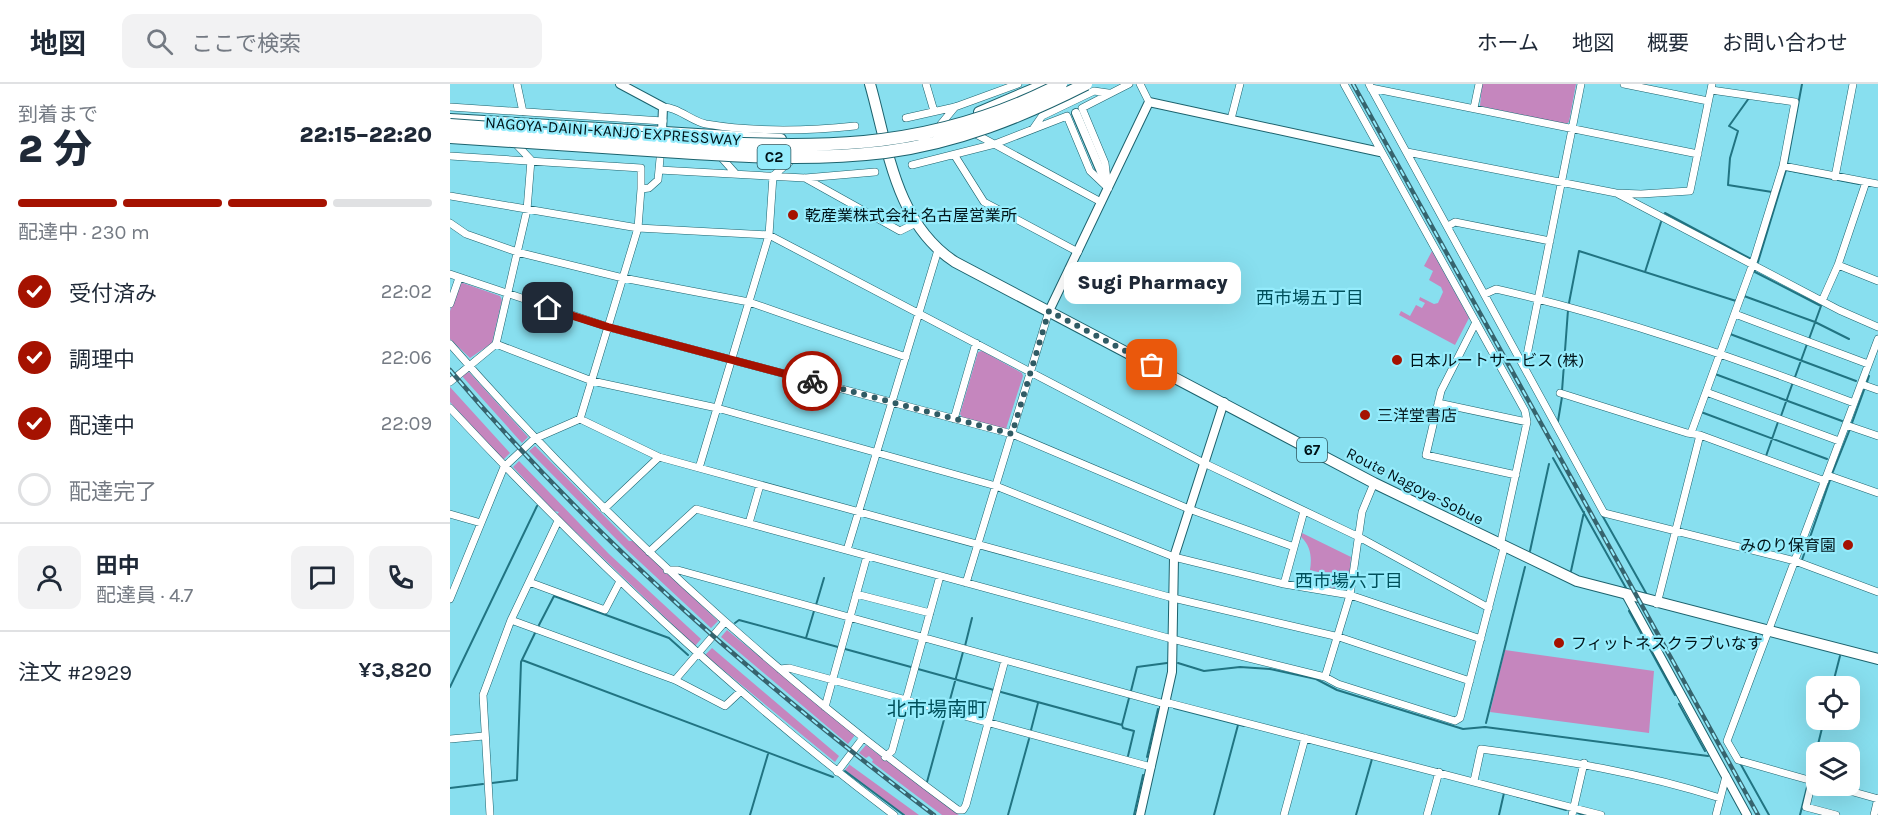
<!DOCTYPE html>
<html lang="ja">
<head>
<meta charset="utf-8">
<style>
  :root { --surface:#fff; --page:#f2f2f3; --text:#1f2937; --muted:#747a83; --line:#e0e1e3; --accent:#a51201 }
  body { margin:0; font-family:Karla,"Noto Sans JP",sans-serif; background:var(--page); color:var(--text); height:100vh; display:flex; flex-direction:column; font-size:22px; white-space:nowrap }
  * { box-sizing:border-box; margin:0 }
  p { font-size:20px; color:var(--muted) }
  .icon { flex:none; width:33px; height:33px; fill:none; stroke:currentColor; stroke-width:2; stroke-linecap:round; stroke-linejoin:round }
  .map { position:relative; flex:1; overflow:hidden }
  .sheet { display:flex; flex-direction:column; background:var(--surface); width:450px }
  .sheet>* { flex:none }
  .buttons { position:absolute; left:1356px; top:592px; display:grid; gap:12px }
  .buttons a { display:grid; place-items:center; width:54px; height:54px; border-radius:12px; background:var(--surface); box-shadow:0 6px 24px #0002; font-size:30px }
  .pin { position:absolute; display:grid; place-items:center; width:51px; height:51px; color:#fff; margin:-26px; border-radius:12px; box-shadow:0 3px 9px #0006 }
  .courier { position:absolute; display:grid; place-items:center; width:60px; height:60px; margin:-30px; border:4px solid #a51201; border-radius:50%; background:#fff; color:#222; box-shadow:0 2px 8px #0007 }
  .bubble { position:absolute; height:42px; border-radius:12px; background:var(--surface); box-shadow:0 6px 24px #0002; font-size:20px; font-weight:800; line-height:42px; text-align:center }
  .summary em { font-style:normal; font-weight:800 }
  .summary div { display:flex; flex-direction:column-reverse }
  .summary { display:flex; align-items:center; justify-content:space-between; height:102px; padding:0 18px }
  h1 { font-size:39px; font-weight:800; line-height:45px }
  .bar { display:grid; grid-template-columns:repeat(4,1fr); gap:9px 6px; align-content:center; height:72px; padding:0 18px }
  .bar i { height:8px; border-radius:4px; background:var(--line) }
  .bar .current { background:var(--accent) }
  .bar p { grid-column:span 4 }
  .line { display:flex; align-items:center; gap:15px; padding:0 18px; border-top:2px solid var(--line) }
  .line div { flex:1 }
  .round { display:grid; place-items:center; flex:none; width:63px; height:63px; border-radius:12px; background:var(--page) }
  ol { padding:0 18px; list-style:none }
  li { display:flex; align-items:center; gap:18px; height:66px }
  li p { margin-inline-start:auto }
  li .icon { padding:6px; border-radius:50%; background:var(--accent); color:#fff; stroke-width:4 }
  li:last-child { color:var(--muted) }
  li i { width:33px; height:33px; border:3px solid var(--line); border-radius:50% }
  header { display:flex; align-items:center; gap:36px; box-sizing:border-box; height:84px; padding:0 30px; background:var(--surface); border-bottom:2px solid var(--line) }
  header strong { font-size:28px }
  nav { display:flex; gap:33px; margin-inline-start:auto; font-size:21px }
  .search { width:420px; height:54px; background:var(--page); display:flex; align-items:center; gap:15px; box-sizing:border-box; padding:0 21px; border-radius:12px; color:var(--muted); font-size:22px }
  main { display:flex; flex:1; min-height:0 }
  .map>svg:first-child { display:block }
  .green { fill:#c586be }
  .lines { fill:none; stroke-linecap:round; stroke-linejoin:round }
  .stream { stroke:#217482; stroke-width:2 }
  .minor-casing { stroke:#1c626d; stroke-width:8 }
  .tertiary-casing { stroke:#1c626d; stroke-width:10 }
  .primary-casing { stroke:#1c626d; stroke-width:12 }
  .trunk-casing { stroke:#1c626d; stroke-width:12 }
  .minor { stroke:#fff; stroke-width:7 }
  .tertiary { stroke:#fff; stroke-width:8 }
  .primary { stroke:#fff; stroke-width:10 }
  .trunk { stroke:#fff; stroke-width:10 }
  .rail-casing { stroke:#36646e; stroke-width:4.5 }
  .rail { stroke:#95ecfc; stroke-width:2; stroke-dasharray:7; stroke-linecap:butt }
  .motorway-bridge-casing { stroke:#1c626d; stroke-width:14; stroke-linecap:butt }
  .motorway-bridge { stroke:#fff; stroke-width:12 }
  .done { stroke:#305b64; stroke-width:6; stroke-dasharray:0 10.8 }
  .route { stroke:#a51201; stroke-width:8 }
  .poi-dot { fill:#a51201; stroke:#95ecfc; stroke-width:2 }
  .labels { text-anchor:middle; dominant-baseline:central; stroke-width:4.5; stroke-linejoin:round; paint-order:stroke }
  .shield { fill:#95ecfc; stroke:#2d555d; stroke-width:1.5 }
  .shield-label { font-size:15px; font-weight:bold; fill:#001419 }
  .street-label { font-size:16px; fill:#001419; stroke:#95ecfc }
  .poi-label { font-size:16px; fill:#001419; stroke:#95ecfc; text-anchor:start }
  .neighbourhood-label { font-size:18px; fill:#00505b; stroke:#95ecfc }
  .quarter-label { font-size:20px; fill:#00505b; stroke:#95ecfc }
</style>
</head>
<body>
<header>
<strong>地図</strong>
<div class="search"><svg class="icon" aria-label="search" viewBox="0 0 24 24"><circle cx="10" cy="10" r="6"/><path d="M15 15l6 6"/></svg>ここで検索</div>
<nav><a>ホーム</a><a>地図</a><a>概要</a><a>お問い合わせ</a></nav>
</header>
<main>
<section class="sheet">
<div class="summary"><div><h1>2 分</h1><p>到着まで</p></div><em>22:15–22:20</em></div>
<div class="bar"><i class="current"></i><i class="current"></i><i class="current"></i><i></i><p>配達中 · 230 m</p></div>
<ol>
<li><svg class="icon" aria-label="check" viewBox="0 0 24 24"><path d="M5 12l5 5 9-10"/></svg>受付済み<p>22:02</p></li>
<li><svg class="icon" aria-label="check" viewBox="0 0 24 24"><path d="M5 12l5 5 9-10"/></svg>調理中<p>22:06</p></li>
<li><svg class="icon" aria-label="check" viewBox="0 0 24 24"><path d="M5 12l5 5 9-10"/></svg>配達中<p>22:09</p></li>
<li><i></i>配達完了</li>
</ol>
<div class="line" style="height:108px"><a class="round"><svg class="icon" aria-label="person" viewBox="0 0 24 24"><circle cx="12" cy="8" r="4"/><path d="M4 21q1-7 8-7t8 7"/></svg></a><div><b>田中</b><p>配達員 · 4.7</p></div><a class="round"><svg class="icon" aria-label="chat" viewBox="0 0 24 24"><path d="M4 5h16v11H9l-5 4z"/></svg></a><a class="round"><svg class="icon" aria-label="phone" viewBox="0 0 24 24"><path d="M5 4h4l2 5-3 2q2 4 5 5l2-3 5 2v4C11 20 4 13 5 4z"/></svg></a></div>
<div class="line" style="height:78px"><div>注文 #2929</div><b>¥3,820</b></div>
</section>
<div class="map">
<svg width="1428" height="731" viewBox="0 0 1428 731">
  <rect width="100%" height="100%" fill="#88dfef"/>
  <path class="green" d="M1032,0H1126L1119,38L1116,40L1030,22Z
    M982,167L1019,234L1005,261L949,231L951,227L960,232L966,221L972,224L975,219L969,216L970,213L984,220L988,219L993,208L991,203L979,196L983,187L974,182Z
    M13,199L50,212L52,216L42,259L20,274L0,255V227L9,200Z
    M532,267L572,289L573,292L556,345L512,333L510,330L528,268Z
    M19,288L78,353L72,359L11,291Z
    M0,303L60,369L53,376L0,318Z
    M85,362L179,457H183L268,537L261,544L176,465L79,367Z
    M69,377L159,470L251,555L245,562L107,430L109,428L104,427L63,383Z
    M852,449L901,473L898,503L895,505L879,503L876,490L860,486C862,474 861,462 851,453Z
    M277,546L405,651L398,660L271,553Z
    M262,564L389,672L385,678L255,571Z
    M1055,566L1204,587L1199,649L1040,628Z
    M416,661L509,731H492L422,678L423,676L419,672L416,674L409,669Z
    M400,680V681L469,731H455L395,686Z"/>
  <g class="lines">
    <path class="stream" d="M1299,14L1279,42L1288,47L1280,74L1278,101L1322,108
      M1337,80L1352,0
      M1336,86L1409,100
      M1215,129L1301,175
      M1308,178L1336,86
      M1303,187L1371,222L1359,255
      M1195,188L1211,138
      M1294,212L1365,238L1399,255
      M1119,219L1129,167L1286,217L1287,215
      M1280,250L1406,297
      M1265,290L1392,337
      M1345,293L1357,260
      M1417,298L1419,292
      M1112,307L1118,226
      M1251,328L1377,375
      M1331,332L1343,298
      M1108,337L1112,313
      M1402,339L1414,306
      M1316,372L1328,338
      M1103,374L1176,504
      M1382,390L1400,345
      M1152,431L1196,509
      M1080,467L1099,380
      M1352,476L1380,396
      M1121,487L1134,428
      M366,521L374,494
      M1179,527L1225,611
      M285,539L289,536L388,563
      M89,541L104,512L219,554L238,571
      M356,554L364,527
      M515,562L522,534
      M395,565L461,583
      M72,576L383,693
      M728,579L754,587L790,583L820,585L866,595L887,606L1013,645L1035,643L1258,672
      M468,585L544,606
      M0,603L87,422
      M1382,603L1390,572
      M681,607L687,583L717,579
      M551,608L672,641L679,614
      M1229,620L1255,667
      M498,623L513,568
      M724,624L794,642
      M1036,639L1075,483
      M672,641L673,644L684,647L678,672
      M581,646L588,619
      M697,673L708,625
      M1290,679L1319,731
      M395,687L454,731
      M1360,693L1374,636
      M477,698L495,632
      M42,699L67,696L71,578L85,549
      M1370,702L1381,705
      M0,704L33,700
      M1066,712L1116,726
      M1128,729L1133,731
      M300,731L318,670
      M558,731L579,655
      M684,731L693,691
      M764,731L788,641
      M906,731L922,675
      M1049,731L1054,709
      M1350,731L1358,699"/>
    <g class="minor-casing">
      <path id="minor" d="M67,0L73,28
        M476,0L484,27
        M690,0L699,18
        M894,0L1075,327L1077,338L1050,462
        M919,0L1154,429L1345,477L1428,508
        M1174,0L1258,17
        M921,4L1248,70
        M1261,6L1345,18L1333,82
        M0,23L213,37
        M213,23C228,23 241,37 256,40C304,48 357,47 405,42
        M1024,24L1029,0
        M456,34L505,23L568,0
        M781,35L790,0
        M491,40L505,23
        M583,45L592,32L644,7L658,9
        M522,48L651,118
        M957,68L1166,109L1191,110L1240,107L1262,0
        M0,72L191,84V105
        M270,72L286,90
        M505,72L534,118L628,168
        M462,81L545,60L617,32L640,87L658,104
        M209,86L355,94L425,88
        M1385,93L1403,0
        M355,94L450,147L466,139
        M657,96L655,79L632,24L679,0
        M1168,110L1389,226L1428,243
        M0,112L188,144L319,151L754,379L909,453L1039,524
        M0,139L16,150L67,168L173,194L299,218L456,273
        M998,142L1005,138L1100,157
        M1388,181L1428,197
        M0,190L158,243L562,350L739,425L844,463
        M1035,210L1046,205C1169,233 1286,274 1404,319
        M1372,217L1388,181L1416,98
        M0,220L9,194
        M1285,230L1418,280
        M1026,238L991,307L976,371L1066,391
        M0,260C152,434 322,589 508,726H513L516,721L555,576
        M46,260L142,297L267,324L546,402L724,473L834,500L900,511L1031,555
        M1075,281L1131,0
        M0,298L46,260L77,126L81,76L66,60
        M1411,300L1428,306
        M1256,308L1389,357
        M1110,309L1237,349L1250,351L1375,397
        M988,319L1077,338
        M0,324C138,472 282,609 444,731
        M130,335L188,144L191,105L199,104L208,96L211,64
        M504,335L526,259
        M1396,341L1428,352
        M1241,349L1302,182L1333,82L1428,100
        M249,384L319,151L323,92L344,74
        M1377,391L1428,409
        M154,425L209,373
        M0,430L31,439
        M299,439L310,401
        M397,466L488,166
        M199,468L246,425L722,555L875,593L888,600L1005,637L1010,634L1054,464
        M217,486H228L715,620
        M79,498L155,526L169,499
        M516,499L599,227
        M834,500L854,427
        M406,510L480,529
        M0,515L54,383L84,355L130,335L209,373L723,514L889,553L1020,597
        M1207,520L1250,351
        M61,536L225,596L275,622L290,608
        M330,585L339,584L701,683
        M875,593L900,511L912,428L924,399
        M225,596L274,539
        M715,618L1151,731
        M375,623L417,472
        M0,655L34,652
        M435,673L442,667L490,492
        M387,688L413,654
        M1024,697L1031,665C1113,676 1192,689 1270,714
        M1366,698L1288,676L1277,657L1428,255
        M1361,702L1356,723L1386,731
        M1382,702L1428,715
        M40,731L33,611L61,536L108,437
        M834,731L855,654
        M977,731L989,688
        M1122,731L1134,679
        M1266,731L1276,692
        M1424,731L1428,714"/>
    </g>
    <g class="tertiary-casing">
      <path id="tertiary" d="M170,0L213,23L212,48
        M626,29L658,104
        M599,227L699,18L930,68
        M1177,512L1297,731
        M690,731L722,588L724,473L774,318"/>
    </g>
    <g class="primary-casing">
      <path id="primary" d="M420,0C438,63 445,139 505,178L924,399L1127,497L1428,575"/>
    </g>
    <g class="trunk-casing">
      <path id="trunk" d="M529,28L595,0
        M0,35L331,55"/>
    </g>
    <use href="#minor" class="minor"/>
    <use href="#tertiary" class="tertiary"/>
    <use href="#primary" class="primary"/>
    <use href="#trunk" class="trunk"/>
    <g class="rail-casing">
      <path id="rail" d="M903,0L1308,731
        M0,286C142,454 309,599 484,731"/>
    </g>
    <use href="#rail" class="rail"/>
    <g class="motorway-bridge-casing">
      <path id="motorway-bridge" d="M0,41C69,46 139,51 208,55C356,65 475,71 611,0
        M0,53C71,58 142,63 213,67C287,72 361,77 435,68C506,59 573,32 636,0"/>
    </g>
    <use href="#motorway-bridge" class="motorway-bridge"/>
  </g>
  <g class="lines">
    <path class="done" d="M362,297L562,350L599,227L702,281"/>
    <path class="route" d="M98,224L158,243L362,297"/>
  </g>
  <g class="poi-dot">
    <circle cx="343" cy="131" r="6"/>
    <circle cx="947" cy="276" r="6"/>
    <circle cx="915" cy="331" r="6"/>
    <circle cx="1398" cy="461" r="6"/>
    <circle cx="1109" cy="559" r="6"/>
  </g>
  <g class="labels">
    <g class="shield">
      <rect x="307.5" y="61" width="33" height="24" rx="4.5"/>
      <rect x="847" y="354" width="30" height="24" rx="4.5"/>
    </g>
    <g class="shield-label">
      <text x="324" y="73">C2</text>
      <text x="862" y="366">67</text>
    </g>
    <g class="street-label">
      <text transform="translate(163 47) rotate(4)">NAGOYA-DAINI-KANJO EXPRESSWAY</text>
      <text transform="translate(965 402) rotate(27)">Route Nagoya-Sobue</text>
    </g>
    <g class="poi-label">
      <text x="355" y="131">乾産業株式会社 名古屋営業所</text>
      <text x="959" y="276">日本ルートサービス (株)</text>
      <text x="927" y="331">三洋堂書店</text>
      <text x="1386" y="461" text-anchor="end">みのり保育園</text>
      <text x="1121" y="559">フィットネスクラブいなす</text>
    </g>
    <g class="neighbourhood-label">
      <text x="860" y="214">西市場五丁目</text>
      <text x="899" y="497">西市場六丁目</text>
    </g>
    <g class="quarter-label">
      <text x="487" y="625">北市場南町</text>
    </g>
  </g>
</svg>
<div class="buttons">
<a><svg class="icon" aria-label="locate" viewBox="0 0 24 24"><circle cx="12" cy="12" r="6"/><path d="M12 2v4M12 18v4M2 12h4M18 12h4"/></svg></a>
<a><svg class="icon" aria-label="layers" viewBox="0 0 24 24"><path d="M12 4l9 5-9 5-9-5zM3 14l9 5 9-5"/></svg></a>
</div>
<div class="pin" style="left:702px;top:281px;background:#ea580c"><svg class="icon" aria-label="bag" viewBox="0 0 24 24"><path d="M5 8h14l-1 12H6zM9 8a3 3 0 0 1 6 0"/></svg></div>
<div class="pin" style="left:98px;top:224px;background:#1f2937"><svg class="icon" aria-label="home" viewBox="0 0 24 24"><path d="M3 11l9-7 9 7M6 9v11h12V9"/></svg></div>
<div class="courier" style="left:362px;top:297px"><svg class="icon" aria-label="bike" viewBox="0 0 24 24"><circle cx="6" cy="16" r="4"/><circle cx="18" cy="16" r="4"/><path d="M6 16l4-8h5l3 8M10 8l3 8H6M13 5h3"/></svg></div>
<div class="bubble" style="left:614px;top:178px;width:177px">Sugi Pharmacy</div>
</div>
</main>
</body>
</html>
